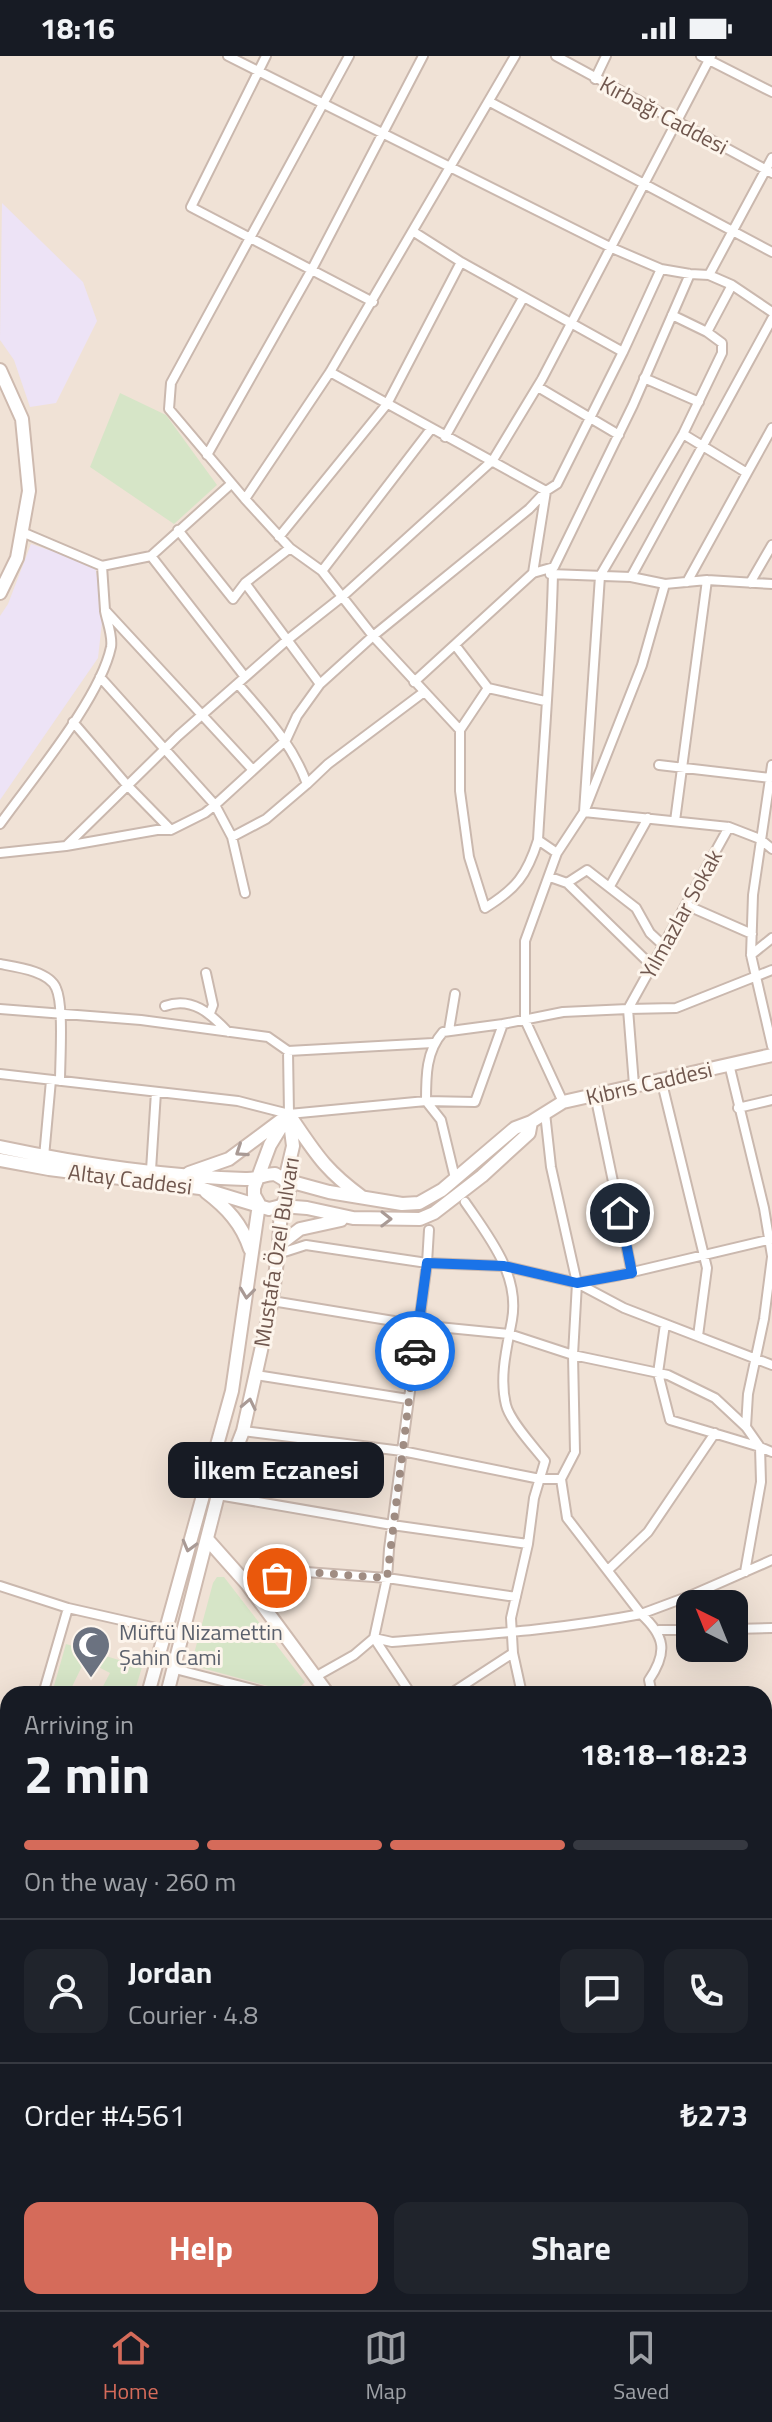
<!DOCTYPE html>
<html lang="en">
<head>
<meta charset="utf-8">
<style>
  :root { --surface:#171b24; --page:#20242c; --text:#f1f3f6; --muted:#9ea1a6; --line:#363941; --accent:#d56b5a }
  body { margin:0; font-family:"Titillium Web",sans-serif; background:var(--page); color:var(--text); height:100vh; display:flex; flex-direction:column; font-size:30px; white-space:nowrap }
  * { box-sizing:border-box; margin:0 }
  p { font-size:26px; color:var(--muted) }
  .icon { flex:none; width:44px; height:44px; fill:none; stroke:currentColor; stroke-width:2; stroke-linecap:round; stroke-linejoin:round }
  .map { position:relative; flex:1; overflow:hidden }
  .drawer { position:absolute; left:0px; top:1630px; width:772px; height:624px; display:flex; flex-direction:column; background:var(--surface); border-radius:24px 24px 0 0; box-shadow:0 8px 32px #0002 }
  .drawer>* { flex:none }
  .needle { width:52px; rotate:317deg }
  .controls { position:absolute; left:676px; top:1534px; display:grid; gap:16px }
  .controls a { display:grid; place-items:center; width:72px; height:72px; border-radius:16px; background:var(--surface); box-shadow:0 8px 32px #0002; font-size:40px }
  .pin { position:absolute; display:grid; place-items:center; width:68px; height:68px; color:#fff; margin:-34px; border:4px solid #fff; border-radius:50%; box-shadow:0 2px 8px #0007 }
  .courier { position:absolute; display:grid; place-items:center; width:80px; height:80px; margin:-40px; border:6px solid #1a73e8; border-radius:50%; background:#fff; color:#222; box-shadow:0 2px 10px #0007 }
  .bubble { position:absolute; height:56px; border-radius:16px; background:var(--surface); box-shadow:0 8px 32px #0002; font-size:26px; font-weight:700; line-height:56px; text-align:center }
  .overview em { font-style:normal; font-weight:700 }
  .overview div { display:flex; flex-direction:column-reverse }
  .overview { display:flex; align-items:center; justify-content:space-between; height:136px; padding:0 24px }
  h1 { font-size:52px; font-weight:700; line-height:60px }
  .bar { display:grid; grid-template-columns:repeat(4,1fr); gap:12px 8px; align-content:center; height:96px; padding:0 24px }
  .bar i { height:10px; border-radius:6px; background:var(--line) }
  .bar .on { background:var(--accent) }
  .bar p { grid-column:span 4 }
  .line { display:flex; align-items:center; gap:20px; padding:0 24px; border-top:2px solid var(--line) }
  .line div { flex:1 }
  .round { display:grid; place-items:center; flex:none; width:84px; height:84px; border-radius:16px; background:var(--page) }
  .primary-button { display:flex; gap:16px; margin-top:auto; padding:16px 24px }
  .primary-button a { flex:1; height:92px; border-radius:16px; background:var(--accent); color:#fff; font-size:32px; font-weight:700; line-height:92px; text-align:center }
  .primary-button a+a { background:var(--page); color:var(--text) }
  .status { display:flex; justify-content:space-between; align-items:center; height:56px; padding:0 40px; background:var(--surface); direction:ltr }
  .status svg { height:22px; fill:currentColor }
  .menu { display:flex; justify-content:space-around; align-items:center; height:112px; border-top:2px solid var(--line); background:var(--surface); font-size:22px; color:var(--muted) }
  .menu a { display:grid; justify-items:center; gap:4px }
  .menu .on { color:var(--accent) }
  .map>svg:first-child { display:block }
  .residential { fill:#f0e2d6; fill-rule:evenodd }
  .education { fill:#ede3f6 }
  .green { fill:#d6e5c7 }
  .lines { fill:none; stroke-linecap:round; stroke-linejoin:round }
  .street-casing { stroke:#cab8ae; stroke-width:12 }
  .secondary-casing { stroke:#cebaaf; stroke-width:16 }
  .primary-casing { stroke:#d7d0cd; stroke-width:18 }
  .street { stroke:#fff; stroke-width:8 }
  .secondary { stroke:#fff; stroke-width:12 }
  .primary { stroke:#f1cfa6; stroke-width:14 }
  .tram { stroke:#b3a6c2; stroke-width:2 }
  .oneway { stroke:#a99a95 }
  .done { stroke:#a08d83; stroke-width:8; stroke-dasharray:0 14.4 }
  .route { stroke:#1a73e8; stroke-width:10 }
  .labels { text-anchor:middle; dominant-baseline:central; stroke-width:6; stroke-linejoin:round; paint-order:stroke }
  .street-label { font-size:22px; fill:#70574e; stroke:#fdf5ec }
  .worship-label { font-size:22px; fill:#5b616d; stroke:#fdf5ec; text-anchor:start }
</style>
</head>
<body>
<div class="status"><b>18:16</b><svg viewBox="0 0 49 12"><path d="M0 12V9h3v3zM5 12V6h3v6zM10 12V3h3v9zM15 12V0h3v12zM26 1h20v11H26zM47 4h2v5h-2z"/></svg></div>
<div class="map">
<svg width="772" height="2254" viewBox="0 0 772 2254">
  <rect width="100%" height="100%" fill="#faf1e6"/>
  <path class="residential" d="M0,0H772V2254H0ZM690,1548H734V1592H690ZM8,1638H764V2246H8Z"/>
  <path class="education" d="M2,147L83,226L97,265L56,347L30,351L14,304L0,284Z
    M31,488L95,509L103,557L98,602L0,744V560L8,548Z"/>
  <path class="green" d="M120,337L166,359L217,429L174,468L90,411Z
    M217,1521H224L305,1626L294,1637L191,1609L213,1527Z
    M66,1588L142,1611L134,1638H99L110,1617L85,1604L69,1637H52Z"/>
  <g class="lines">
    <g class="street-casing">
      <path id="street" d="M228,0L612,192L661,213L690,218L709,219L732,229L772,256
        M266,0L191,151L373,246
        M349,0L171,327L169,353L245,443L290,492L322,515L373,580L460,674
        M556,0L772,117
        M701,0L772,36
        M595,23L606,0
        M490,46L772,196
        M414,176L461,206
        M709,219L772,102
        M672,259L707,276
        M330,316L546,435L533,517
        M644,322L699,346
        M538,331L619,379
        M683,378L747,417L687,526
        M445,381L523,242
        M207,399L311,215L423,0
        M747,417L772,372
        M245,443L330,316L515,0
        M178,474L233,543L245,527
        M22,476L102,510L151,500L231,428
        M279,481L387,348L461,206L623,296L661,213
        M290,492L245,527L320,628L373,580L529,453L546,435L557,428L623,296
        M151,500L245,621
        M102,510L105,554L252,713
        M322,515L431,373
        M550,518L631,521L665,528
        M553,518C551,607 543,696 538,784L557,797L584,756L600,520L683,378L722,297V287L707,276L732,229
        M631,521L772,263
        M750,527L772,489
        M455,589L488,632
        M100,621L215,749L232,781L266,763L307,728C292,687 266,661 238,628
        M414,626L533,517L554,511L633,349L690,218
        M320,628L297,660L286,684L215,749L205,757L171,774H157L66,790L178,680L286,585L343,540L493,404L542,323L711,0
        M73,666L127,729L171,774
        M659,709L770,722
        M772,709L753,839L751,899L772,990
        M307,728L328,708L424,636
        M675,765L707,524
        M0,768C32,723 100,643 111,591C113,580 107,566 105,555
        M729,771L760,783L772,793
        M232,781L245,837
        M538,784C527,819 516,833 485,852L469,801L460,735V674L488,632L545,645
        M0,797L66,790
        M557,797L525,885V964L563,1046
        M550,821L567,827L652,910
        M567,827L587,814L636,852L650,877L663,889
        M610,830L648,762
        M686,849L752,878
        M751,899L772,882
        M0,908C16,911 49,915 56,932C64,949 60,1004 60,1025
        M206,917L213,949L210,957
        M165,950C192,940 211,958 228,976
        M0,953L141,964L268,981L288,995L289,1058
        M449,974L455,938
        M288,995L433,987
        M729,1008L764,1152L772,1200
        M0,1018L238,1045L289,1058L426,1045C426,1020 426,995 443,976L503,968
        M661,1023L707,1212L698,1280
        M634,1029L628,953L676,952L772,914
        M595,1039L632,1217
        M738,1052L772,1044
        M44,1101L51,1024
        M151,1114L156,1036
        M455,1122L441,1064L426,1045L475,1046L503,968L563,956L628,953L729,771L584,756L642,609L665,528L707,524L772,528
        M429,1174L427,1207L389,1493L387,1522L374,1582L392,1586C476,1579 559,1574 641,1558C665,1580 668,1596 649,1624L652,1638
        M772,1183L620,1219L577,1227L624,1252L772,1309
        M278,1198L306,1189L427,1207L504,1210L577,1227
        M272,1245L418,1269L509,1278L573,1299L668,1319L715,1342L746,1371
        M665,1268L658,1317L670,1364L760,1391L746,1371L748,1338L764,1263L772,1201
        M256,1319L408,1343
        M243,1375L402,1395L540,1423H561L575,1396L573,1299L577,1227L551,1111L545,1057
        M561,1423L567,1462L641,1558L692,1539L772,1504
        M218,1439L392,1469L528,1488
        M608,1514L648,1476L715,1377
        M745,1516L761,1426L760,1391L772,1396
        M247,1528L306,1516L387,1522L516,1541
        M0,1530L68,1552L165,1574
        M734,1573L772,1572
        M659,1574H690
        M513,1597L522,1638
        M175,1613L272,1638
        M315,1621L354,1599L374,1582L411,1638
        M43,1638L68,1552
        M450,1638L513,1597L511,1562L528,1488L534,1442L545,1405C534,1391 510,1365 506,1349C499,1321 507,1291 512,1264C520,1219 489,1181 465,1146
        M764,1675L772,1680
        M0,1767L8,1745
        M764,1834L772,1829
        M764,1911L772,1904
        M764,1963L772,1971
        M0,2035L8,2034
        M0,2073L8,2071
        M0,2126L8,2125
        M176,2254L252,2246"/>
    </g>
    <g class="secondary-casing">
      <path id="secondary" d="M0,314L22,363L29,435L17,502L0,537
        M290,1060C316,1098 324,1113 362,1141
        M0,1091C80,1108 163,1120 245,1123C256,1124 264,1118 275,1118L285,1124L329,1136L402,1148L419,1147L442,1134L515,1072L531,1066L563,1046L772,999
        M0,1104L49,1113L200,1132L269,1153L281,1150L307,1152L353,1162L420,1163L434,1157L482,1120L529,1077L531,1066
        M189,1117L229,1103L280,1065
        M206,1136C227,1152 242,1168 250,1193
        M279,1189L300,1173L341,1164
        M207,1483L247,1528L328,1638
        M148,1638L232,1335L259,1148L254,1139V1132L270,1089L289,1058
        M167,1638L218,1439L243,1375L272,1245L279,1189L281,1150L288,1141L289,1135L285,1124L293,1090L289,1058
        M0,1673L8,1675
        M0,1683L8,1686
        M0,1951L8,1948
        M0,1966L8,1963"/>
    </g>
    <g class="primary-casing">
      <path id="primary" d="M764,2106L772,2099
        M764,2123L772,2116
        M608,2254L616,2246
        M626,2254L634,2246"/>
    </g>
    <use href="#street" class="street"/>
    <use href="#secondary" class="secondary"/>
    <use href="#primary" class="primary"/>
    <path class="tram" d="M0,1678L8,1680
      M0,1959L8,1956"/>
  </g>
  <defs><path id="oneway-chevron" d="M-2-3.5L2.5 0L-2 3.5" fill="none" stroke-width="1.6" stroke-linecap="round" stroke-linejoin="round" transform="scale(2)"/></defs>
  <g class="oneway">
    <use href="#oneway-chevron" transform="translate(241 1095) rotate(146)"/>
    <use href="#oneway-chevron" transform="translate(386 1163) rotate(1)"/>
    <use href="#oneway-chevron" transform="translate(247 1237) rotate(97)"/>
    <use href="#oneway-chevron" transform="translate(249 1348) rotate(-78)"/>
    <use href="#oneway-chevron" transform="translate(189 1490) rotate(105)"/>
  </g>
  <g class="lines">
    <path class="done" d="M277,1522L306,1516L387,1522L415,1295"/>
    <path class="route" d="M415,1295L427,1207L504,1210L577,1227L632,1217L620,1157"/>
  </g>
  <defs>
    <g id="mosque-pin" transform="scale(2)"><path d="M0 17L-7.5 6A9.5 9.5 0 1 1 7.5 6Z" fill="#6b7280" stroke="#fdf5ec"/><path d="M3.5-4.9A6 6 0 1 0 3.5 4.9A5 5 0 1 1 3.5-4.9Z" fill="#fff"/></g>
  </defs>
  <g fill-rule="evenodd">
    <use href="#mosque-pin" x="91" y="1589"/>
  </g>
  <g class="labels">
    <g class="street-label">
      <text transform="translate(664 59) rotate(28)">Kırbağı Caddesi</text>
      <text transform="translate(681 858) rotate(-61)">Yılmazlar Sokak</text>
      <text transform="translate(649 1027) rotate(-13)">Kıbrıs Caddesi</text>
      <text transform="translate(130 1123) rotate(7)">Altay Caddesi</text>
      <text transform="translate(276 1196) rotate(-81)">Mustafa Özel Bulvarı</text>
    </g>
    <g class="worship-label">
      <text x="119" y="1576">Müftü Nizamettin<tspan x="119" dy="25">Şahin Cami</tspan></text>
    </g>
  </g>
</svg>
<div class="controls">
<a><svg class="needle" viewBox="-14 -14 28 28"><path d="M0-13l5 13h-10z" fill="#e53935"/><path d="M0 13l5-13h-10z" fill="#9ea1a6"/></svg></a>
</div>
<div class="pin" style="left:277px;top:1522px;background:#ea580c"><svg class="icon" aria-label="bag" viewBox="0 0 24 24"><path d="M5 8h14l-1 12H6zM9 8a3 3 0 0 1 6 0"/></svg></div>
<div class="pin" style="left:620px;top:1157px;background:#1f2937"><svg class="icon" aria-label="home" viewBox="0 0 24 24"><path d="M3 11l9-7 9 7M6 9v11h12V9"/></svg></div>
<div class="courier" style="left:415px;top:1295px"><svg class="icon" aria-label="car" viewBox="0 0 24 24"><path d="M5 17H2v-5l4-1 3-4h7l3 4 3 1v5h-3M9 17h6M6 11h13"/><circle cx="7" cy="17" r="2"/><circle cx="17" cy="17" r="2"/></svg></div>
<div class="bubble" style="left:168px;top:1386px;width:216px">İlkem Eczanesi</div>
<section class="drawer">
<div class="overview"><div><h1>2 min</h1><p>Arriving in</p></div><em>18:18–18:23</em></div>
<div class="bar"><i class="on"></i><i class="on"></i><i class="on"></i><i></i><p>On the way · 260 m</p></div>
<div class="line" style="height:144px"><a class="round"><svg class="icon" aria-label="person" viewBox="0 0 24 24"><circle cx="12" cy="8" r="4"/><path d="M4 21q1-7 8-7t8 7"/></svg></a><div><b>Jordan</b><p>Courier · 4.8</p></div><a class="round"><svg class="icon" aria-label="chat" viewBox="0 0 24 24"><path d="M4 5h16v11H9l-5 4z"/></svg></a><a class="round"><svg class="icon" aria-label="phone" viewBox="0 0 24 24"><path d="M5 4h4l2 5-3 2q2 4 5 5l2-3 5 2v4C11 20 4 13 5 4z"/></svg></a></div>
<div class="line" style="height:104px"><div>Order #4561</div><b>₺273</b></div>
<div class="primary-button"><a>Help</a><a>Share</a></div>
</section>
</div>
<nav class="menu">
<a class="on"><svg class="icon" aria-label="home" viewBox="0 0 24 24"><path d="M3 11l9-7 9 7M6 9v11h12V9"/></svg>Home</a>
<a><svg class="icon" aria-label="map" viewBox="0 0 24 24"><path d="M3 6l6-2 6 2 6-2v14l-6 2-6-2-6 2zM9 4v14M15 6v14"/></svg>Map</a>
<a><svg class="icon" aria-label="saved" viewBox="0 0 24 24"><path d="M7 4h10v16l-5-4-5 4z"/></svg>Saved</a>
</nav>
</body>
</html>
